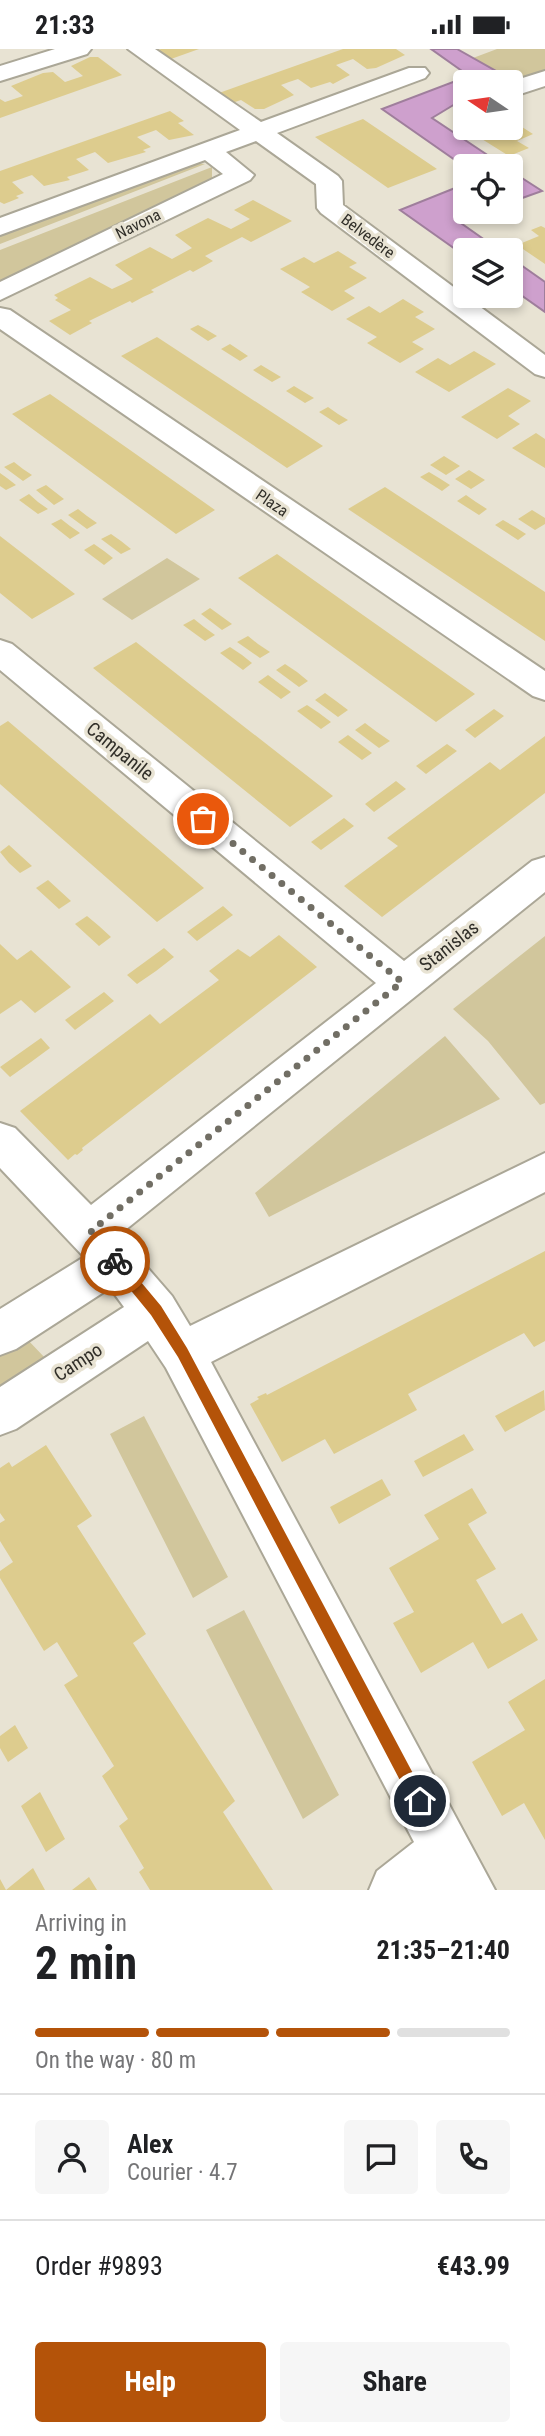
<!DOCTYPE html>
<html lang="en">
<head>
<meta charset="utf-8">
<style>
  :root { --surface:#fff; --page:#f6f6f6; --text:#202124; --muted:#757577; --line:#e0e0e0; --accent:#b45309 }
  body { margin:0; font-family:"Roboto Condensed",sans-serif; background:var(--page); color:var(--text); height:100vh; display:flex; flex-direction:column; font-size:26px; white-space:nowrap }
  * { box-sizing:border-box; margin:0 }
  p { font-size:23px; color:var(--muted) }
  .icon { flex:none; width:38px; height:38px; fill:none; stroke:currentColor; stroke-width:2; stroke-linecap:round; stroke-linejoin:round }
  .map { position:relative; height:1841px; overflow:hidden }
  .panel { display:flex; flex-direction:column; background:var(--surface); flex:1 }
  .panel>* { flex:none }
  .needle { width:46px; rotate:283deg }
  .controls { position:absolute; left:453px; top:21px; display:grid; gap:14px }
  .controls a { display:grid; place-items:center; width:70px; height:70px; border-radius:7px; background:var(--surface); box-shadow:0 4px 10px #0003; font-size:35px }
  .pin { position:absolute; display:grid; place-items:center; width:60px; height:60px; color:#fff; margin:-30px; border:4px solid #fff; border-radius:50%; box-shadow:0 2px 7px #0007 }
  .courier { position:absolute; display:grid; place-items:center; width:70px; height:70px; margin:-35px; border:5px solid #b45309; border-radius:50%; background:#fff; color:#222; box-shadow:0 2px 9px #0007 }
  .overview em { font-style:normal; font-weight:700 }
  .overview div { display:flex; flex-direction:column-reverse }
  .overview { display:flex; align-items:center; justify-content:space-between; height:119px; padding:0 35px }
  h1 { font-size:46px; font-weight:700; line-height:52px }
  .bar { display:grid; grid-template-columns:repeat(4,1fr); gap:10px 7px; align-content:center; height:84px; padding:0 35px }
  .bar i { height:9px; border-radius:5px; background:var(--line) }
  .bar .active { background:var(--accent) }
  .bar p { grid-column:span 4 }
  .line { display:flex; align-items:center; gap:18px; padding:0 35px; border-top:2px solid var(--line) }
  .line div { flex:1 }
  .round { display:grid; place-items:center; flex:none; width:74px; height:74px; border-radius:7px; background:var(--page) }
  .primary-button { display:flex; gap:14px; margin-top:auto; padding:14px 35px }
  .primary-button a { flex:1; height:80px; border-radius:7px; background:var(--accent); color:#fff; font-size:28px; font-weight:700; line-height:80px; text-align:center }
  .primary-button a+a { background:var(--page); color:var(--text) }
  .status { display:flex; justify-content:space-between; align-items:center; height:49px; padding:0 35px; background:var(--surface); direction:ltr }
  .status svg { height:19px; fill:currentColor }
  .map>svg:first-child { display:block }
  .green { fill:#d1c69c }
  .water { fill:#cea0cd; stroke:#9f7e9c; stroke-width:2 }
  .building { fill:#ddcc8e }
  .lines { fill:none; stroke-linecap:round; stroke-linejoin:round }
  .street-casing { stroke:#aba797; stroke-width:4 }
  .street { fill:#fff; fill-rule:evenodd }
  .route { fill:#b45309 }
  .done { stroke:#716e64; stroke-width:7; stroke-dasharray:0 12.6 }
  .labels { text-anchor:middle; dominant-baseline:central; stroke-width:7; stroke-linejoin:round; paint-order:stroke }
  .far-street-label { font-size:16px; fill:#312f29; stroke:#e8e3d3 }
  .street-label { font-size:19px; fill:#312f29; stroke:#e8e3d3 }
</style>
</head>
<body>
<div class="status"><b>21:33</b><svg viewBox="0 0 49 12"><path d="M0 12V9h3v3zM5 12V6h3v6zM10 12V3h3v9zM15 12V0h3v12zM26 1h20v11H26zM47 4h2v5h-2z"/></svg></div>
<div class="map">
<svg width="545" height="1841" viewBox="0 0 545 1841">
  <rect width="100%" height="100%" fill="#e8e3d3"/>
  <path class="green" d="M497,0H545V24L511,33H491L473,9Z
    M196,114L205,115L0,195V186Z
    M212,118V129L0,232V201Z
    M167,509L200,530L132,571L102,550Z
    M545,887V1054L540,1056L488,992L453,960Z
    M445,987L500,1050L269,1168L255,1144Z
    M26,1289L46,1310L0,1339V1306Z
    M144,1367L228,1528L193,1549L110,1385Z
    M244,1561L339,1746L303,1770L206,1581Z"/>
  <path class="water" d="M431,0H457L503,26L494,33H466L465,49L432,69L504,117L465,118L382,60L469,27Z
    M511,122L542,142L511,153Z
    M465,135L466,163H483L458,172L499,201H466L465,207L400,161Z
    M511,209L545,233V263L511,239Z"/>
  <path class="building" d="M161,0H199L171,10L158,1Z
    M343,0H396L405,6L376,19L367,20L353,10L336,16L350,26L333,35L330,33L311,39L298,30L289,33L281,36L294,46L264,60H255L241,51L232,54L219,44Z
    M90,8H98L122,26L0,69V50L5,53L23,47L11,37L43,24L53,23L65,33L83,27L71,17Z
    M170,62L184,72L178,74L194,86L169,91L156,81L137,88L151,98L143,101L146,103L108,114L95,103L76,110L89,121L67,128L70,131L44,137L32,126L12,133L24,144L16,147L19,149L4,155L0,153V122Z
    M363,70L437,120L388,139L315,88Z
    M511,71L533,85L517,92L529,99L509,107L477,87L488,82L483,79H511Z
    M253,151L292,172L251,193L242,188L205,207L213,212L193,223L190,221L151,241L154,243L143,248L132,254L130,252L89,272L92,274L70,286L49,272L71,261L55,251L58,249L54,246L90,228L112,240L123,235L133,230L115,216L150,198L172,210L192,199L175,186L208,169L231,180L250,170L234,161Z
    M541,177L545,179V215L517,196L539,187L531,181Z
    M338,202L357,214L349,218L367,229L344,242L355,249L332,262L301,243L310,238L280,220L304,208L314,214Z
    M403,250L424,263L415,268L435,280L412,293L424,300L400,314L367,294L377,288L346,270L369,257L380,264Z
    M198,276L207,281L217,287L208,292L190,280Z
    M157,288L305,385L323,397L287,419L121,307Z
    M230,295L248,307L240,312L221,300Z
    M474,302L496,315L449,343L415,323L438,309L450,316Z
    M261,316L281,328L272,333L253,321Z
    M294,337L314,349L305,354L286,342Z
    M508,339L531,352L508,367L520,375L497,390L461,368Z
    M50,345L130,401L215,461L176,485L12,365Z
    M328,358L338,365L348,371L339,376L319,363Z
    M536,384L545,390V419L512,399Z
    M444,407L460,417L446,426L430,416Z
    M14,413L23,420L32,426L23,432L4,418Z
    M469,421L485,431L471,440L455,430Z
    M429,423L439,429L450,436L442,442L420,428Z
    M0,424L7,429L16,436L6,441L0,437Z
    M46,436L64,450L54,456L36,441Z
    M385,438L545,543V592L348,460Z
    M29,445L38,453L48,460L38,465L19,451Z
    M466,446L476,453L487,460L479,466L457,452Z
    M78,460L87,467L97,474L87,480L68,466Z
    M532,461L545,469V475L535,481L518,470Z
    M61,470L70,477L80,484L70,490L51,475Z
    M503,471L515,478L526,485L518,491L495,476Z
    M111,485L121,492L131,500L121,505L101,490Z
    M0,487L57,531L75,545L32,570L0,544Z
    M94,495L104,502L113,509L104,516L84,501Z
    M277,505L353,559L475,645L436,673L238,529Z
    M210,559L232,575L222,581L201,565Z
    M194,570L204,578L215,586L205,592L183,576Z
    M248,587L258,595L270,603L260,609L237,593Z
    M136,593L192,637L333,747L290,778L93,619Z
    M230,598L242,606L252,614L243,621L220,604Z
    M285,615L297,623L308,632L299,638L276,621Z
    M268,626L280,635L291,643L281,650L258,633Z
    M325,644L336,652L348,661L338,668L315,651Z
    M307,656L319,664L331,673L321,680L297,662Z
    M494,660L504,667L475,689L465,681Z
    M8,672L122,769L204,839L157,873L0,735V677Z
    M365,674L377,683L390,692L379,699L355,681Z
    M348,686L372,704L362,711L338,693Z
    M545,687V744L382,868L344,837L398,797L387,789L414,769L490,713L500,721Z
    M447,695L457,702L426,725L416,717Z
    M396,732L406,740L374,763L365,755Z
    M344,769L354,777L321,801L311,793Z
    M9,796L21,807L32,817L20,824L9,814L0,803Z
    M48,831L71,852L59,860L36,839Z
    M223,857L233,866L197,892L187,883Z
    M87,867L99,877L111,888L99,897L75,875Z
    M279,886L317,918L82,1099L83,1101L77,1106L75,1105L68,1111L20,1062L150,965L160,975L219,931L209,922L238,900L250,908Z
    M0,895L17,911L31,901L71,938L35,964L21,951L0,965Z
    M164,899L174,908L156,922L137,935L127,926Z
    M104,943L114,952L75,981L65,971Z
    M41,989L50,999L31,1013L10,1028L0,1018Z
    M545,1202V1292L534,1298L524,1284L408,1345L417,1361L376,1383L334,1405L325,1390L282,1413L250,1355L259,1350L257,1348L266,1344L267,1346Z
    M544,1341L545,1361L505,1383L495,1367Z
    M464,1385L474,1401L423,1428L414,1412Z
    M46,1396L92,1467L77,1477L146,1585L133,1594L235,1752L223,1763L273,1841H150L139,1823L144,1819L119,1777L128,1770L102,1727L114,1717L64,1636L78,1627L57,1593L44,1602L0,1529V1522L13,1513L0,1492V1474L5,1471L0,1464V1419L9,1413L12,1418Z
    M382,1430L391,1446L339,1475L330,1458Z
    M472,1439L487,1464L468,1475L496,1520L476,1531L502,1575L522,1564L538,1591L488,1620L473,1593L421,1624L393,1574L414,1563L389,1519L439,1490L424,1466Z
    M545,1630V1791L524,1754L502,1767L472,1713L525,1681L508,1653Z
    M15,1676L28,1699L8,1713L0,1699V1687Z
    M40,1743L65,1790L46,1803L21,1757Z
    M33,1819L45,1841H0V1830L6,1841Z
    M89,1828L97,1841H72Z"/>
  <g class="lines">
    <g class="street-casing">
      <path id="street" d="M55,0H91L87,5L0,32V17Z
        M128,0H155L261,73L409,19H425L429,24L425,29L277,84L338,127L342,132L343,156L545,306V328L535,325L321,164L317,159L316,135L256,92L226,103L254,126L250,131L0,251V233L223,125L205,111L0,186V169L240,81Z
        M545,22V37L511,48L510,33Z
        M0,259L10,261L545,622V651L533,647L0,280Z
        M0,591L12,595L404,912L532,812L545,808V843L119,1186L172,1247L190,1277L545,1104V1143L211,1313L495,1841H369L377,1822L414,1793L166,1319L148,1292L16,1380L0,1386V1338L124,1258L110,1239L16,1300L0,1306V1260L84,1208L0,1119V1074L15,1079L91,1156L376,934L0,621Z"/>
    </g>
    <use href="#street" class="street"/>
  </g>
  <path class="route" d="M115,1206L120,1208L161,1257L187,1299L425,1747L428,1752L425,1758L420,1760L414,1758L178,1308L151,1266L110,1216V1208Z"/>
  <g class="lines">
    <path class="done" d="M115,1212L91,1182L402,933L203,770"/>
  </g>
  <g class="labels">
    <g class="far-street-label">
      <text transform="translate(138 175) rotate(-26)">Navona</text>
      <text transform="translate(368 187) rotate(37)">Belvedère</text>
      <text transform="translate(272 454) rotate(34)">Plaza</text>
    </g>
    <g class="street-label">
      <text transform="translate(120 702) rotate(39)">Campanile</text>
      <text transform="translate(449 897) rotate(-38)">Stanislas</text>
      <text transform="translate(78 1313) rotate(-33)">Campo</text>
    </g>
  </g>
</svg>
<div class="controls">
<a><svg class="needle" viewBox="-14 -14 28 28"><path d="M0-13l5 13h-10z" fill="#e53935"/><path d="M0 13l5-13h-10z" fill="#757577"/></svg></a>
<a><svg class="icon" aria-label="locate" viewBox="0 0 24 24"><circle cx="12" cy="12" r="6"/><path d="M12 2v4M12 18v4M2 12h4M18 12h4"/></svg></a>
<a><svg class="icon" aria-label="layers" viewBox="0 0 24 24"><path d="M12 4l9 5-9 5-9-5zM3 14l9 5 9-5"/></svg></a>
</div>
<div class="pin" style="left:203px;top:770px;background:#ea580c"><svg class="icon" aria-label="bag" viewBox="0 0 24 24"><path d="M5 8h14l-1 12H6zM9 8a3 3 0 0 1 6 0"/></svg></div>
<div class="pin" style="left:420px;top:1752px;background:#1f2937"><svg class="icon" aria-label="home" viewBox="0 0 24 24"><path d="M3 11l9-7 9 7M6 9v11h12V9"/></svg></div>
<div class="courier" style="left:115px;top:1212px"><svg class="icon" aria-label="bike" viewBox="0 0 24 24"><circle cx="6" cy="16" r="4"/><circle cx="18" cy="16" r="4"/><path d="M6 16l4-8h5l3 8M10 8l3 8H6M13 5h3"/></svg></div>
</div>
<section class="panel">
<div class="overview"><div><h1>2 min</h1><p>Arriving in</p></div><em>21:35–21:40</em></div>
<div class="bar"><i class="active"></i><i class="active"></i><i class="active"></i><i></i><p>On the way · 80 m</p></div>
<div class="line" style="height:126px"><a class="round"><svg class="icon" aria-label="person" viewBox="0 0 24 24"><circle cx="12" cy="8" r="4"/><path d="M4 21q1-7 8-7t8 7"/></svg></a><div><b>Alex</b><p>Courier · 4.7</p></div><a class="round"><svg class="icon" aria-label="chat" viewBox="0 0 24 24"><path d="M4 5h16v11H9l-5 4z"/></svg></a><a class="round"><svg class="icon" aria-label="phone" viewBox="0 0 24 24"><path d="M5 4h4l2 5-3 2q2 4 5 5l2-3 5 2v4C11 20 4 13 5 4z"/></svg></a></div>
<div class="line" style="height:91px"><div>Order #9893</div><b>€43.99</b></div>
<div class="primary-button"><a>Help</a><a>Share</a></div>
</section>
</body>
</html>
